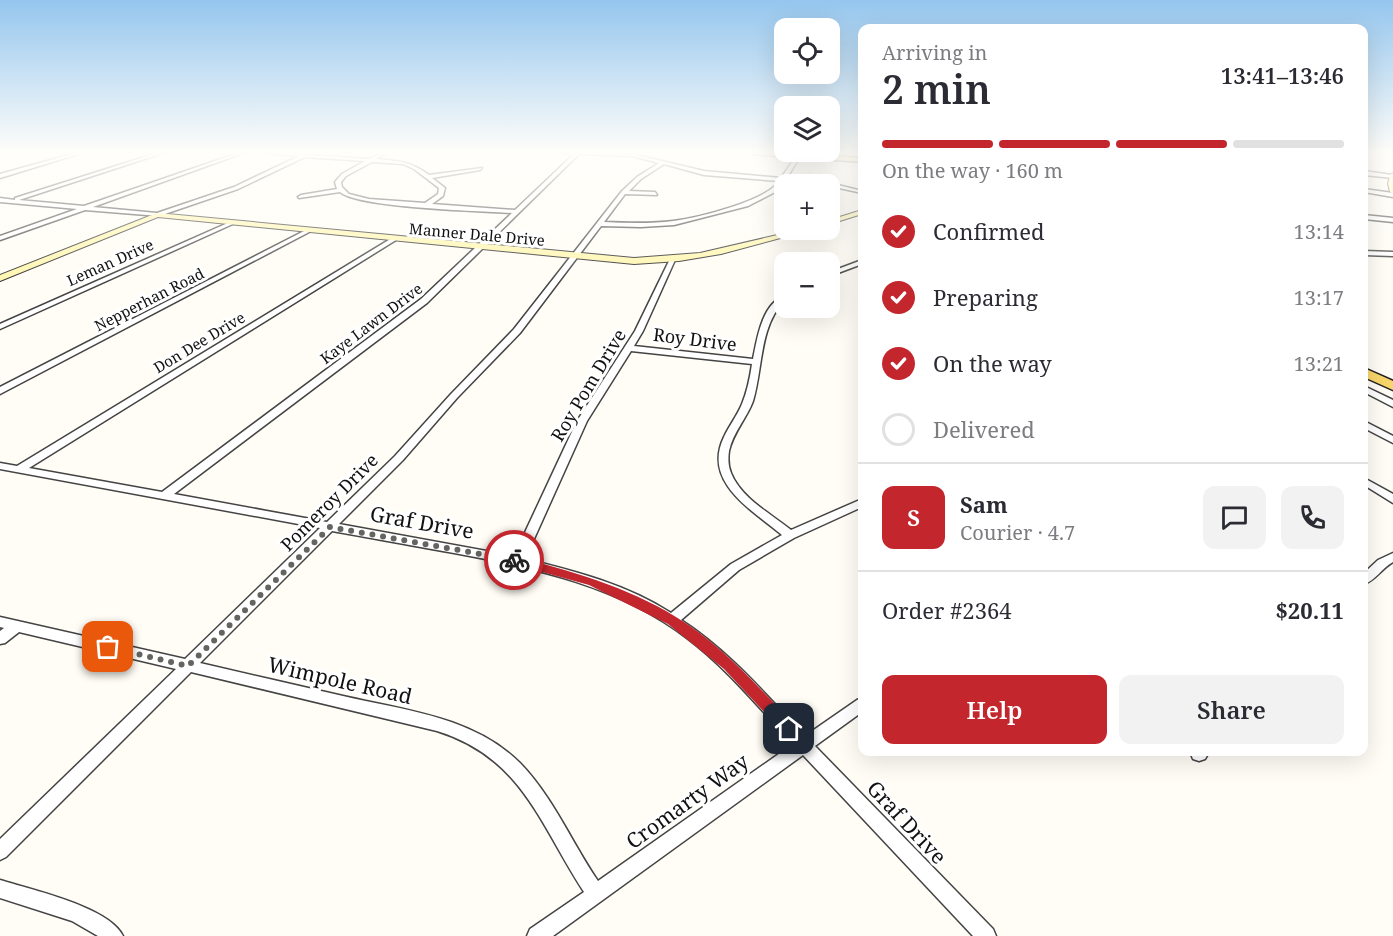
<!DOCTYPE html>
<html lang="en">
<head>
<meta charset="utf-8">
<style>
  :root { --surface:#fff; --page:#f2f2f3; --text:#2b2b33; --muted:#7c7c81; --line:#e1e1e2; --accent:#c4262e }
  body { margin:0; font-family:"Noto Serif",serif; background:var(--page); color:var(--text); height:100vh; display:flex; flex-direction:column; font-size:22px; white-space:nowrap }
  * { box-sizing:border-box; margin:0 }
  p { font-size:20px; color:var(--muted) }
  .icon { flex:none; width:33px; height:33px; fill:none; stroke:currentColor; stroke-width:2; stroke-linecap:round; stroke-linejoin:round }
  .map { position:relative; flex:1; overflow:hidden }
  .side { position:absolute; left:858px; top:24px; width:510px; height:732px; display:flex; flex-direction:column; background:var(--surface); border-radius:12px; box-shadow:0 6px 24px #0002 }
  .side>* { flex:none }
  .tools { position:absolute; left:774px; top:18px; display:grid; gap:12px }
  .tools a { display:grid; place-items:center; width:66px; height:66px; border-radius:12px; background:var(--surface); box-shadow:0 6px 24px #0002; font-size:30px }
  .pin { position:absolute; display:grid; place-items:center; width:51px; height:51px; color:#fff; margin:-26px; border-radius:12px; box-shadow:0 3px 9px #0006 }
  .courier { position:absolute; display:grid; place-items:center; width:60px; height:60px; margin:-30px; border:4px solid #c4262e; border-radius:50%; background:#fff; color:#222; box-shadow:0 2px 8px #0007 }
  .headline em { font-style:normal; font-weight:600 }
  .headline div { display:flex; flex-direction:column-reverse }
  .headline { display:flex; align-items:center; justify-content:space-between; height:102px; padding:0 24px }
  h1 { font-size:39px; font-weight:600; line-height:45px }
  .bar { display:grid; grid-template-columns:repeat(4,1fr); gap:9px 6px; align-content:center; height:72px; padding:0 24px }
  .bar i { height:8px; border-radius:4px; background:var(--line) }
  .bar .on { background:var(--accent) }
  .bar p { grid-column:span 4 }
  .line { display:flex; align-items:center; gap:15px; padding:0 24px; border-top:2px solid var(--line) }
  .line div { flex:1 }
  .round { display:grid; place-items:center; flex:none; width:63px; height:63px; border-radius:12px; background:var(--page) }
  ol { padding:0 24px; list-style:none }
  li { display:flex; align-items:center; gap:18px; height:66px }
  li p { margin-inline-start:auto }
  li .icon { padding:6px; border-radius:50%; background:var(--accent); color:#fff; stroke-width:4 }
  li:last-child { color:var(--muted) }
  li i { width:33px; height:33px; border:3px solid var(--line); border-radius:50% }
  .button { display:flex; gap:12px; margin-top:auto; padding:12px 24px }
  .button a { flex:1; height:69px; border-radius:12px; background:var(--accent); color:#fff; font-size:24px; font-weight:600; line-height:69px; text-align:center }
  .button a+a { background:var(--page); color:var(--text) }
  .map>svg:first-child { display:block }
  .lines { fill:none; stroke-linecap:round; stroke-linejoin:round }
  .street-casing { stroke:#444; stroke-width:3 }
  .secondary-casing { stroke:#333; stroke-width:2 }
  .primary-casing { stroke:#222; stroke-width:3 }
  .street { fill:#fff; fill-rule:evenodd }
  .secondary { fill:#fff6b0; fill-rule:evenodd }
  .primary { fill:#f9d66b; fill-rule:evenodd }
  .route { fill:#c4262e }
  .done { stroke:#646461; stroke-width:6; stroke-dasharray:0 10.8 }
  .labels { text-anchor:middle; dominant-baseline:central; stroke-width:6; stroke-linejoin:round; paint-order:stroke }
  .far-street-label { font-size:15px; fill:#111; stroke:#fff }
  .street-label { font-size:18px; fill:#111; stroke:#fff }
  .near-street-label { font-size:21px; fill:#111; stroke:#fff }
</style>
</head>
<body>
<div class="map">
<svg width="1393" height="936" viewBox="0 0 1393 936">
  <rect width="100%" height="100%" fill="#fffdf5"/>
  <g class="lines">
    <g class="street-casing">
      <path id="street" d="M79,152H85L0,178V174Z
        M160,152H166L19,200L84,206L241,152H246L93,207L157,213L234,187L299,156L266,153L264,152L370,159L383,152H388L376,159C399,161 410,161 429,175L482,168L480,170L432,178L445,188L443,196L432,204L515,210L574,154L559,153L557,152L632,154L704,171L781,178L799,152H803L786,179L825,182L827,184L784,182L779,190L748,206L674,225L641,227L601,226L520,333L457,398L403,460L339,524L514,556L577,421L635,331L670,259L675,260L643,331L634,346L753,359C757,339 762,304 784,296V301C759,327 763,368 753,401C747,418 733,432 729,451C728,458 728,466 731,473C741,498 771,514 791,530L862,499V507L794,538L739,570L681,620C729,651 766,695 805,736L857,700L862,698V712L815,746L993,929L996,936H973L803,755L553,936H527L530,929L584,892C540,825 522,757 437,731L191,672L6,857L0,860V839L176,669L19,632L5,643L0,644V631L4,628L0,627V617L185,659L320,528L0,469V463L17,466L392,238H396V240L29,468L162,492L421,299L512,213C481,211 359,208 340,192L299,198L298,197L301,195L337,189L335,182L342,174L365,161L305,157L238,189L159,216L85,210L0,240V236L77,209L0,202V198L15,200V198ZM579,154L632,156L659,163L637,177L622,191L514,329L451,394L395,456L327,522L174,494L427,303ZM372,162L403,164L414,169L439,188L438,194L425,203L369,199L349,194L342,187L341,182L346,176ZM664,164L704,175L779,181C767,201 697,218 673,221C650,224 627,223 604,222L625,194L657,195L655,192L629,191L641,179ZM631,351L752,364C750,378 747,392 742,404C737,416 729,426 724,437C702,482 752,510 782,535L731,564L671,613C628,585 575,571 525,559L587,421ZM332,531C373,538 413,546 454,553C535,568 619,586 687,638C727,668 759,708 793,744L598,881C572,843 553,797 520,763C474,717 404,710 343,696C295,685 248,674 200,663Z
        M1364,171L1392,175L1393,178L1364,175Z
        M830,183L862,191V193L830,186V184H828Z
        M1364,189L1393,193V197L1364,192Z
        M1364,215L1393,218V222L1364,219Z
        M230,222L235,223L0,329V324Z
        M308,229L313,230L0,394V387Z
        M1364,251L1393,252V256L1364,255Z
        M862,260V264L830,276V272Z
        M1364,386L1393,400V407L1364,392Z
        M1364,421L1393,436V443L1364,428Z
        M1364,478L1393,494V503L1364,485Z
        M1393,553V562C1382,568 1375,581 1364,584V573L1378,560Z
        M1192,752H1209L1205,759L1199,761L1193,759L1191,754Z
        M0,880C29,889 110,907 123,936H98L72,921L0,898Z"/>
    </g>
    <g class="secondary-casing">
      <path id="secondary" d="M1393,173V194L1390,192L1388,184L1390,175Z
        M862,210V214L830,224V220Z
        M157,213L634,258L700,253L799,230H810L721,254L679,261L634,264L158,217L0,281V275Z"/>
    </g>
    <g class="primary-casing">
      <path id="primary" d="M748,152H777L862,158V162L752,154Z
        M1364,368L1393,381V390L1364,377Z"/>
    </g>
    <use href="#street" class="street"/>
    <use href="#secondary" class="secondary"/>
    <use href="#primary" class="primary"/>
  </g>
  <linearGradient id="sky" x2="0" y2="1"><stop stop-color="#95c6ee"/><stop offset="0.54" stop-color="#fffefa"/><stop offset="1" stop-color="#fffefa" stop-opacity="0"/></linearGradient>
  <rect width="1393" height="283" fill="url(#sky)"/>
  <path class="route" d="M514,556C570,571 626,586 676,617C720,643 759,688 794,724L797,729L794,733L789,735L784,733L724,669L668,624L589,585L510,563V557Z"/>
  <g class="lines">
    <path class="done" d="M108,647L188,666L330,527L514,560"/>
  </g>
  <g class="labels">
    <g class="far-street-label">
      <text transform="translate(477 234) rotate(5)">Manner Dale Drive</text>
      <text transform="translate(110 262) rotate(-24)">Leman Drive</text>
      <text transform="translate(149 299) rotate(-27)">Nepperhan Road</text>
      <text transform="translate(371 323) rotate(-37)">Kaye Lawn Drive</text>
      <text transform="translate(199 342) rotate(-31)">Don Dee Drive</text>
    </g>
    <g class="street-label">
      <text transform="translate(695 339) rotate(7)">Roy Drive</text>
      <text transform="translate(588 385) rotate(-59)">Roy Pom Drive</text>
      <text transform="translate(329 502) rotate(-45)">Pomeroy Drive</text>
    </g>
    <g class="near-street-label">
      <text transform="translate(422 522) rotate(10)">Graf Drive</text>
      <text transform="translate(340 680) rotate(13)">Wimpole Road</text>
      <text transform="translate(687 801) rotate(-36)">Cromarty Way</text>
      <text transform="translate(907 822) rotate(47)">Graf Drive</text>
    </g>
  </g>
</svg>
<div class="tools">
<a><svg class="icon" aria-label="locate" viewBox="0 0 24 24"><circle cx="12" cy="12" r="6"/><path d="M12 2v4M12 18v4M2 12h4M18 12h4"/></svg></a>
<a><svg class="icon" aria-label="layers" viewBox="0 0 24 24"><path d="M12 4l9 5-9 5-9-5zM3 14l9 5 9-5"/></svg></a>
<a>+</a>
<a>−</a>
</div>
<div class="pin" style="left:108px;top:647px;background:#ea580c"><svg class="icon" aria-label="bag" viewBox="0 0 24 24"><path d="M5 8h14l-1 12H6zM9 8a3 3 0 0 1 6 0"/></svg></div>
<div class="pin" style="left:789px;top:729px;background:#1f2937"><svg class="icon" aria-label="home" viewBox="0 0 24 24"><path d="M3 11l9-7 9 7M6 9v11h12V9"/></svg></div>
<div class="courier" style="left:514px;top:560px"><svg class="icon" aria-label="bike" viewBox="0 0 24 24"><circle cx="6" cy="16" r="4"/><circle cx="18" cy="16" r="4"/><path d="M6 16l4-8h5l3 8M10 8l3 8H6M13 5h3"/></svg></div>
<section class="side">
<div class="headline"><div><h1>2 min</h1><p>Arriving in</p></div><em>13:41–13:46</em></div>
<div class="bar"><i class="on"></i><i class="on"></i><i class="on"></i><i></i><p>On the way · 160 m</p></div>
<ol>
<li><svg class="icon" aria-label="check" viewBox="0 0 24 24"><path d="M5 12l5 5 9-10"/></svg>Confirmed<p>13:14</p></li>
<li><svg class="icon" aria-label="check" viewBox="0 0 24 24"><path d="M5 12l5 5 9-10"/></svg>Preparing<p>13:17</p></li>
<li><svg class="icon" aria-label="check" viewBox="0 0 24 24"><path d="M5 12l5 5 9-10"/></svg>On the way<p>13:21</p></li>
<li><i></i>Delivered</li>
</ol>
<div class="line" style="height:108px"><b class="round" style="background:var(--accent);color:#fff">S</b><div><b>Sam</b><p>Courier · 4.7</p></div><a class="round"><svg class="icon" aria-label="chat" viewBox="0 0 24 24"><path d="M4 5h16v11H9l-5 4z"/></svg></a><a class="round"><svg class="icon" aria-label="phone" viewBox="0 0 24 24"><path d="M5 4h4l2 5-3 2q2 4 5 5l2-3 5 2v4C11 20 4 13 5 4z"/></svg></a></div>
<div class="line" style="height:78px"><div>Order #2364</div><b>$20.11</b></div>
<div class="button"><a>Help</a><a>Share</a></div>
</section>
</div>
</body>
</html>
